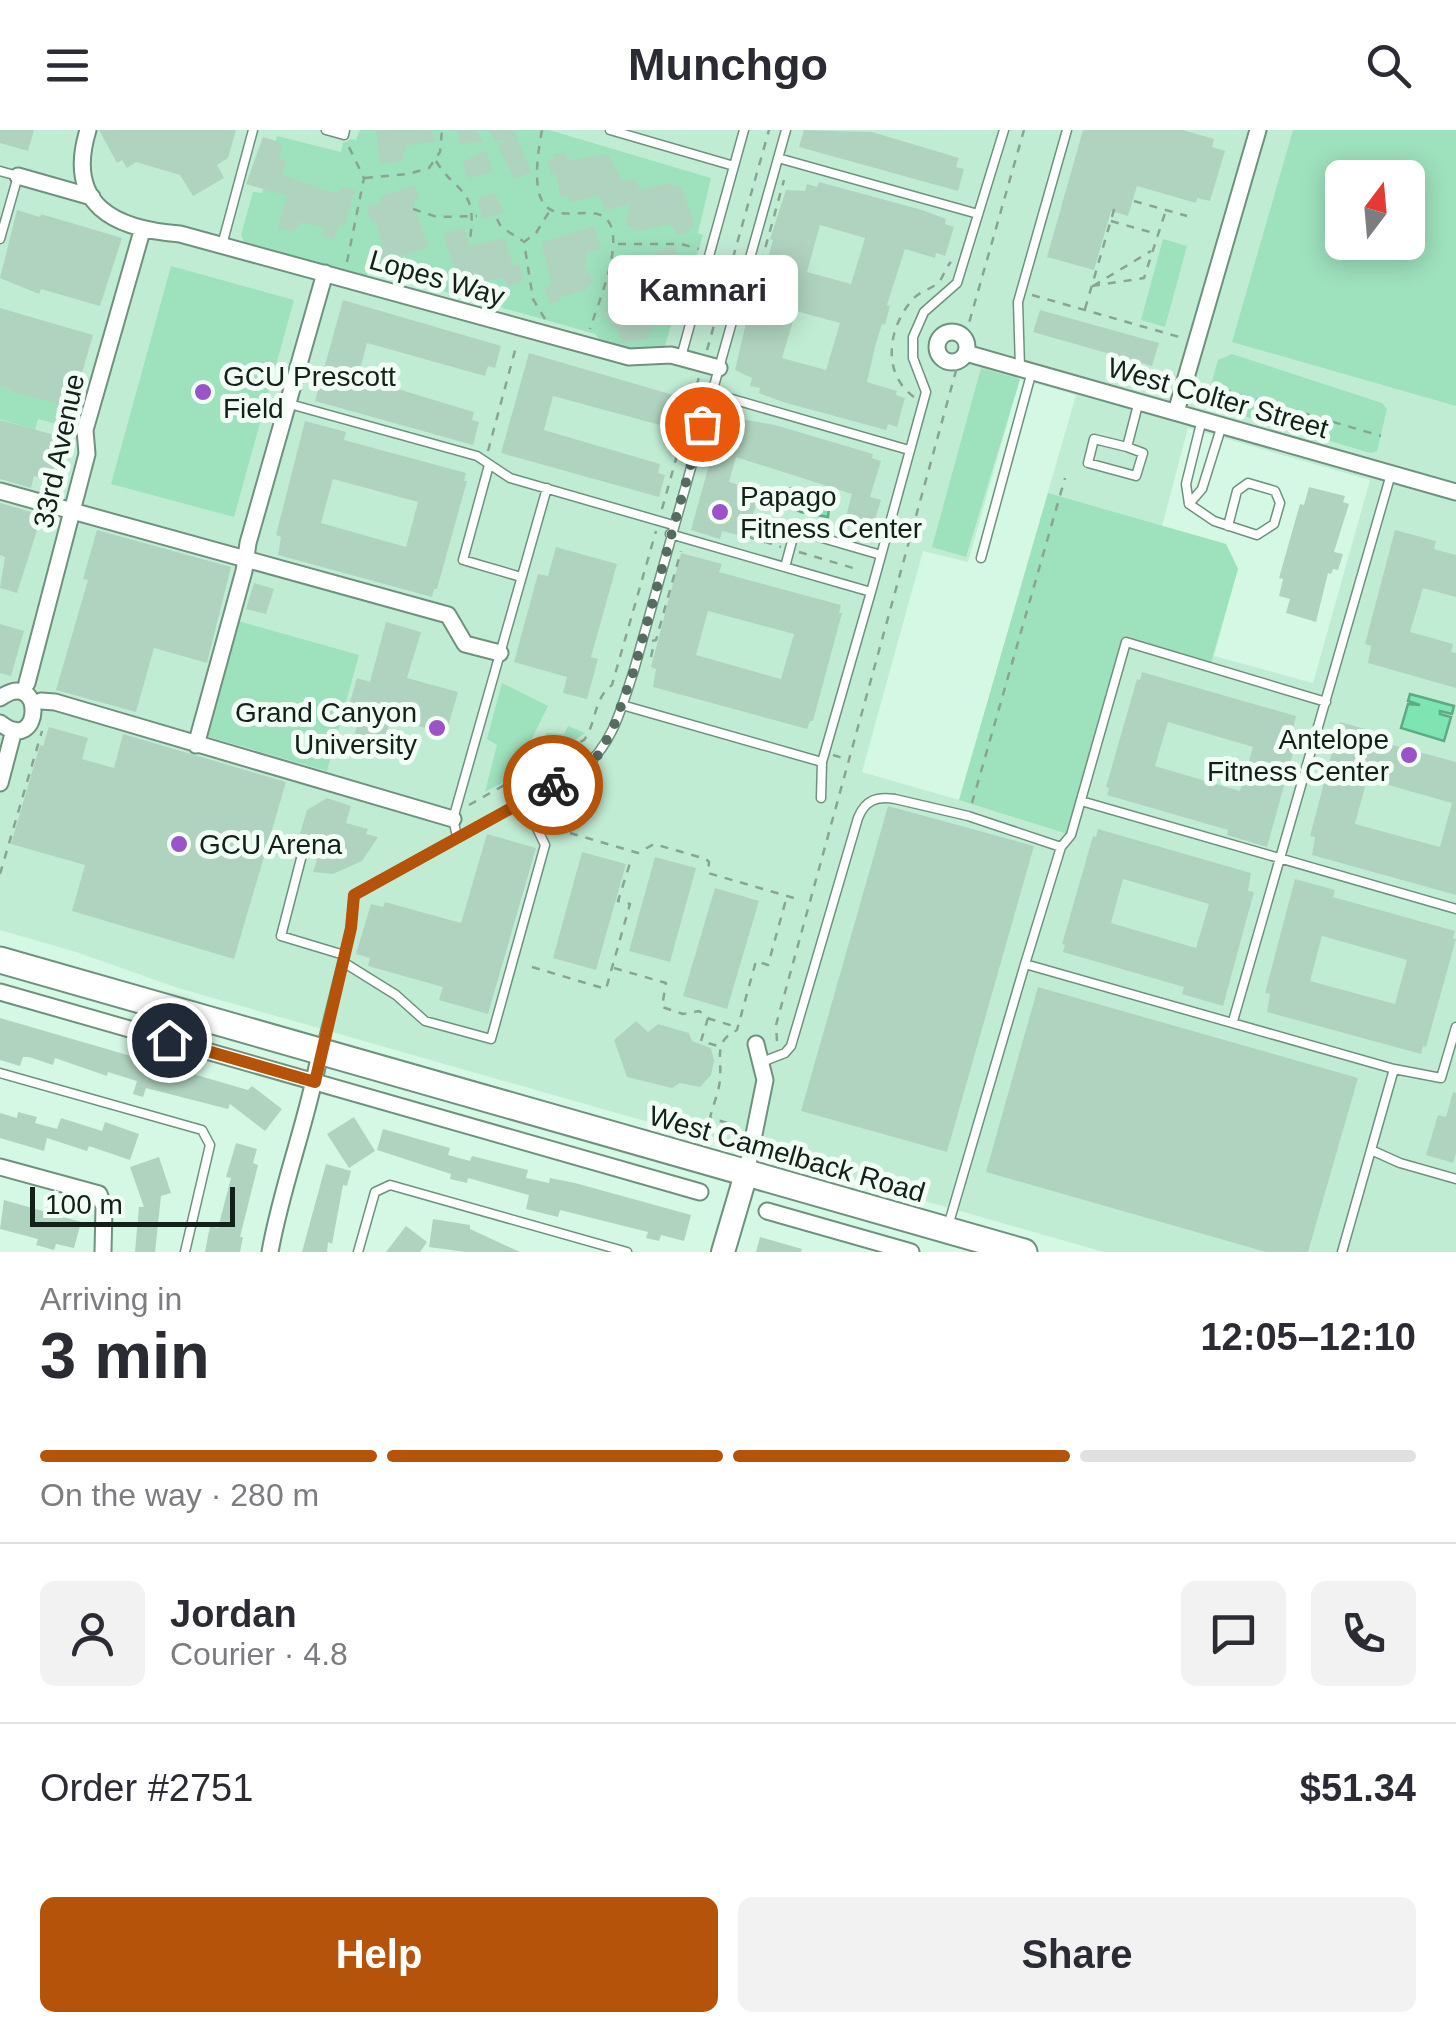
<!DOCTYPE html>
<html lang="en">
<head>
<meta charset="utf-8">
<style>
  :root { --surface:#fff; --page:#f2f2f3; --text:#2b2b33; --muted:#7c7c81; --line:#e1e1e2; --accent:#b45309 }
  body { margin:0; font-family:Arial,sans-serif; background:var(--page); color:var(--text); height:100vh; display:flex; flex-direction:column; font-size:38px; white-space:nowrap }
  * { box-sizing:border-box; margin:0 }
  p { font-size:32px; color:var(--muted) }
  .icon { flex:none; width:55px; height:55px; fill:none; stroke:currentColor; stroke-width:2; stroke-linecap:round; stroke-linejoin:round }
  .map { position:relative; height:1122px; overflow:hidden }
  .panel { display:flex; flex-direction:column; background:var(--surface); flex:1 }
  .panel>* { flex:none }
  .needle { width:65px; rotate:16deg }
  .tools { position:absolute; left:1325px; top:30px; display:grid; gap:20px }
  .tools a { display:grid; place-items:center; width:100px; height:100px; border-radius:15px; background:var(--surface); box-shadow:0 5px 25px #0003; font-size:50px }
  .scale { position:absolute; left:30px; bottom:25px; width:205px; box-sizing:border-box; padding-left:10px; border:5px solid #14211a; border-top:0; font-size:28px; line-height:35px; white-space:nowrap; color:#14211a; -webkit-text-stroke:8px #f1fff7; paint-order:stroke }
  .pin { position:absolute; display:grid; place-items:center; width:85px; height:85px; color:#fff; margin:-42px; border:5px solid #fff; border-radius:50%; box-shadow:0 2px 10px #0007 }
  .courier { position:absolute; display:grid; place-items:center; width:100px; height:100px; margin:-50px; border:8px solid #b45309; border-radius:50%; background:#fff; color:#222; box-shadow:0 2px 12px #0007 }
  .bubble { position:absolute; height:70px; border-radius:15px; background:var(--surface); box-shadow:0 5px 25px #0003; font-size:32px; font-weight:800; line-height:70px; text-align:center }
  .overview em { font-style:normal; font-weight:800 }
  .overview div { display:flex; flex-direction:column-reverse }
  .overview { display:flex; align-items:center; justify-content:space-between; height:170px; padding:0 40px }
  h1 { font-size:65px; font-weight:800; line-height:75px }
  .bar { display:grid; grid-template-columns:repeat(4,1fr); gap:15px 10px; align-content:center; height:120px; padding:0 40px }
  .bar i { height:12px; border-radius:8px; background:var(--line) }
  .bar .selected { background:var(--accent) }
  .bar p { grid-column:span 4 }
  .line { display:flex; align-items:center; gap:25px; padding:0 40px; border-top:2px solid var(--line) }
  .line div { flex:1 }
  .round { display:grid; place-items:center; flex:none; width:105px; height:105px; border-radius:15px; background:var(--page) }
  .action { display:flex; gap:20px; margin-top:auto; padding:20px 40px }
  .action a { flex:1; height:115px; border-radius:15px; background:var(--accent); color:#fff; font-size:40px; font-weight:800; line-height:115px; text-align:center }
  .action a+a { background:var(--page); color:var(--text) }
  header { display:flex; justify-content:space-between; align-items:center; height:130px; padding:0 40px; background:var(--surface); font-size:45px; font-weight:800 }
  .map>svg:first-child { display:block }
  .built { fill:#c1ecd4; fill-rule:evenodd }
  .green { fill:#9ee1bd; fill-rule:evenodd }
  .water { fill:#7ee4b1; stroke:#5eaa84; stroke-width:2.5 }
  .building { fill:#b0d3bf; fill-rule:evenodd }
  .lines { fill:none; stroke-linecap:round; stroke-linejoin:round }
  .lane-casing { stroke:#70917e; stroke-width:11 }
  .street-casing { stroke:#70917e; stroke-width:19 }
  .secondary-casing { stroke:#70917e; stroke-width:26 }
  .primary-casing { stroke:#70917e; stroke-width:29 }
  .path { stroke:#89a494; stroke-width:2.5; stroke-dasharray:8 8; stroke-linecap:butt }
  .lane { stroke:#fff; stroke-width:8 }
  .street { stroke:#fff; stroke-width:15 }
  .secondary { stroke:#fff; stroke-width:22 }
  .primary { stroke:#fff; stroke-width:25 }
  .done { stroke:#576c60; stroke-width:10; stroke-dasharray:0 18 }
  .route { stroke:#b45309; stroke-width:12 }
  .poi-dot { fill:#9b54c8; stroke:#f1fff7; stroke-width:4 }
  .labels { text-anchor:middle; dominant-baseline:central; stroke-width:10; stroke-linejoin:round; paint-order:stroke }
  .street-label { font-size:28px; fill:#14211a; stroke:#f1fff7 }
  .poi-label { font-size:28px; fill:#14211a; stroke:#f1fff7; text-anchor:start }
</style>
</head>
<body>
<header><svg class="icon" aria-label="menu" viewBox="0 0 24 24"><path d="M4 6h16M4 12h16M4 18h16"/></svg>Munchgo<svg class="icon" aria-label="search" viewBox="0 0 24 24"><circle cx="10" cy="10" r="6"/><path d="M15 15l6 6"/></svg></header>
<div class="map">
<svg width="1456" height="1122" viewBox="0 0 1456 1122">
  <rect width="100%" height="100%" fill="#d4f8e3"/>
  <path class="built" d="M0,0H1456V1122H1104L178,858L76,822L0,800ZM1342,48H1408V112H1342ZM1020,249L1076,265L959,670L862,642L923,421L968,432ZM1188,298L1370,350L1313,553L1214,526L1238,439L1226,414L1162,396Z"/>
  <path class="green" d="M360,0H549L711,48L698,103L703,105L676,195H671L664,219C639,223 613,226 595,204L369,140L365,149L245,114L241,105L253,62L262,63L277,6L341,22L343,13L351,9L356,10Z
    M1293,0H1456V276L1232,212ZM1342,48H1408V112H1342Z
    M1163,109L1187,116L1165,197L1141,190Z
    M171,136L294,170L234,387L111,354Z
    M1232,224L1382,273L1387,279L1377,321L1371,323L1205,275L1218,230Z
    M981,238L1020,249L966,427L932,417Z
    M0,256L62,274L56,294L38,289L35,300L0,289Z
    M1048,363L1226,414L1238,439L1210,536L1126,512L1071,705L959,670Z
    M231,489L359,525L327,641L199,604Z
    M502,553L548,576L513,647L485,662L497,615L487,609Z
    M568,596L585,603L555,623L553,618L544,621L545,627L527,639L547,603L564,604Z"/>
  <path class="water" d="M792,358L830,368L828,387L801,382L784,374L788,359Z
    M1410,564L1454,576L1452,584L1440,581V584L1451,587L1444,611L1401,598L1408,574L1420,575L1408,571Z"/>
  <path class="building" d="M0,0H34L28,21L0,13Z
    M99,0H236L228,28L217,35L224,48L193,66L180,45L136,32L127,38L122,30L117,33Z
    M376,0H432L436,12L407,15L401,32L380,33Z
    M457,0H476L483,12L459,14Z
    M489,0H514L531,42L515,49L497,15L507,11H495Z
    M804,0L872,2L959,28L956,37L964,39L958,61L799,17Z
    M1083,0H1183L1214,9L1212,17L1225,21L1210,71L1197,68L1196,73L1137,56L1128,86L1111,81L1094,140L1047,127Z
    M263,7L282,13L280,29L286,30L282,45L333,63L334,60L339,62L340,57L355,60L344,97L339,95L334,110L321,105L324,98L301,92L293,102L278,98L287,66L246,54Z
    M487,20L492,42L467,48L462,32Z
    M565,23L569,30L608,24L622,51L634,49L641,59L669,53L681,57L695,96L689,98V102L678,105L670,94L633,102L632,96L628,97L625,91L631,73L606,81L598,65L571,73L568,65L560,67L556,43L551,45L547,30L554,28L553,24Z
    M819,52L922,80L946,89L945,94L954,97L945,126L936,123L935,128L905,119L887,175L890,176L885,195L882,194L875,217L867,252L897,261L896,265L905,268L897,297L888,294L886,300L783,272L759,263L760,258L750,256L752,248L735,240L747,189L750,190L756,169L753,162L761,136L767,131L773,110L770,109L786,60L805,61L807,54L817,57ZM820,95L865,108L851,154L807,142ZM796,181L840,193L826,240L782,228Z
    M415,55L419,70L414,71V77L429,117L380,133L376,118L381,117V111L375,89L371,91L366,77L381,72L380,67Z
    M495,63L504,83L482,89L478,68Z
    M17,80L40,87L41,84L122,108L100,176L41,159L39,164L0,148Z
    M594,96L601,119L585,123L588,132L584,135L593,153L586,156L587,160L565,165L560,167L561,170L550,174L544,158L550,156L551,150L541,113Z
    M464,98L470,116L504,108L513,136L519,134L525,150L507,157L503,147L461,157L443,104Z
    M675,116L679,132L670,135L671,140L669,141L678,177L671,181V185L649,189L653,202L647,204L648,209L622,212L615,196L611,198L605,178L632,167L626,136L634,135L633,130L655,126L654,122Z
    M343,170L501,216L495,238L488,236L485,246L367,213L358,247L474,282L472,290L479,292L473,315L315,271Z
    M0,178L93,205L72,277L12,262L13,260L0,256Z
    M1040,180L1159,213L1152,236L1033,202Z
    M529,223L687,269L681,291L674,289L671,298L553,266L544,300L660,334L658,343L665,345L659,367L501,323Z
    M718,285L775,295L873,324L872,328L881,331L870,367L881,370L875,390L863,387L860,399L844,394L852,364L736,327L729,352L749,358L748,361L753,362L750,370L757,372L746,407L722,401L720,409L691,400L715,313L710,312Z
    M0,290L62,307L50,350L34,346L31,358L0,349Z
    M305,291L346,302L344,310L466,343L464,351H467L437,459H434L432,467L278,425L281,407L276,405ZM333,349L418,372L406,417L321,393Z
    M1309,357L1345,366L1343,372L1349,374L1334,422L1343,424L1338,440L1333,439L1331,444L1328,443L1316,492L1286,483L1290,469L1279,466L1283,449L1279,448L1300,374L1304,375Z
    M0,373L42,385L17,463L0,458L5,427L0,425Z
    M97,400L231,437L207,533L154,518L136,582L56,560L88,450L83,449Z
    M1395,400L1436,411L1434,419L1456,425V467L1423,458L1410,502L1453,514L1451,522L1456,523V558L1368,533L1371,516L1365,514Z
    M556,417L617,434L591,527L598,529L587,569L563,563L567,547L514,532L538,444L548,446Z
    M681,423L722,434L719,442L841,475L839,483H842L813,591H810L807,599L653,557L656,539L651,537ZM708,481L794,504L781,549L696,525Z
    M254,453L274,459L266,484L246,479Z
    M386,492L421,502L407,548L458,562L446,604L391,588L379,629L350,621L363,575L350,572L357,548L370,552Z
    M0,494L24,501L11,546L0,543Z
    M1142,542L1296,586L1292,604L1298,605L1267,717L1227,705L1228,700L1107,665L1109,658L1106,657L1137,549L1140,550ZM1168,592L1253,617L1240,661L1155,636Z
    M1340,592L1380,603L1378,611L1456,632V765L1312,725L1315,707L1310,706ZM1367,649L1452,673L1440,717L1355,694Z
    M49,597L88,608L82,629L114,638L123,604L286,652L234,829L72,781L85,735L11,714L40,615L43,616Z
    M327,668L351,676L346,693L368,699L366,704L378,707L362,731L333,744L313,742L317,730L312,729L317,708L300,704L307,680Z
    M888,676L1034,716L947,1022L801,981Z
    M1098,699L1251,743L1248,761L1254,762L1223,876L1182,864L1184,857L1063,822L1065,815L1062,814L1093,706L1096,707ZM1123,749L1209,774L1196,818L1111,793Z
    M487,704L536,718L488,884L439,870L443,857L368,836L370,828L356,824L371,774L383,777L385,772L461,793Z
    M582,722L626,734L596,840L553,828Z
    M655,727L696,738L670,832L629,821Z
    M1295,749L1335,760L1333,767L1455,801L1453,808L1456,809L1426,917L1423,916L1421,924L1267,882L1270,864L1265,863ZM1322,806L1407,830L1395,874L1310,851Z
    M715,758L759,771L727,879L683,866Z
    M1038,857L1358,948L1308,1122H1266L986,1042Z
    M0,888L248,960L252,956L282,979L265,1001L230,974L228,979L146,958L143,967L133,964L137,951L108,942L107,946L55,928L53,935L29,927H23L20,936L0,930Z
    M636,891L648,902L658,894L689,903L692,911L711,918L714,930L711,945L700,957L680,953L672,958L627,947L614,910Z
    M1453,962L1456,963V1023L1453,1033L1426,1025L1438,985L1446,987Z
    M18,982L37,987L35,993L57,999L61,988L102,1001L105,992L139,1004L130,1030L89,1016L87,1021L47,1008L44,1021L0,1008V983L17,988Z
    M354,987L375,1021L349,1038L327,1004Z
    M383,999L450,1018L448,1025L470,1031L472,1026L528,1040L526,1048L549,1053L550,1048L575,1053L691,1085L684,1111L661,1105L659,1111L646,1108L648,1102L560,1080L558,1087L526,1079L529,1065L468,1048L467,1053L450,1049L451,1044L377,1020Z
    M236,1013L257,1019L253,1033L258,1035L240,1107H243L240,1122H205L210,1096L218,1098L231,1048L226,1047Z
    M159,1027L171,1063L161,1066L155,1122H135L139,1077H144L130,1037Z
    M326,1034L351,1041L347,1056L343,1055L332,1114L328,1112L327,1122H302Z
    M4,1070L81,1092L74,1118L56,1114L54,1120L36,1115L38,1109L0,1099Z
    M433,1089L470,1095V1099L520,1122H466L429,1117Z
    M406,1096L427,1112L420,1122H386Z
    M760,1107L802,1119L801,1122H756Z"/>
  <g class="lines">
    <g class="lane-casing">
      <path id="lane" d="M326,0L344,5L345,0
        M610,0L734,36
        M778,28L978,84
        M0,41L18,46L0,109
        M222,115L253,0
        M681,227L744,0
        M1020,238L1018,172L1067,0
        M711,263L909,320
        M286,273L477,326L510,348L673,395
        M1202,289L1186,354L1189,374L1202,359L1222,295
        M1127,317L1094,309L1088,333L1136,346L1143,323L1127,317L1139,271
        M489,335L463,430L521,447
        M1189,374L1214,391L1257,405L1274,394L1280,373L1275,361L1248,353L1237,361L1228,396
        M981,428L1032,241
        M785,437L795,400L881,425
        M871,462L926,262L913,228V207L924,182L957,153L1004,0
        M622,575L822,632L871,462L670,404
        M821,668L822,632
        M1081,671L1456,779
        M457,706L453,689L547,358
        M303,721L281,806L344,825
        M343,832L396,865L425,891L491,909L545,715L524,671
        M1025,834L1061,717
        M1233,891L1391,344
        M321,918L351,798L354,765L582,639C613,615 622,576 634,540L786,0
        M762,932L785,923L791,916L858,688C865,670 877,666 895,669L968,686L1061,717L1071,705L1126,512L1326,572
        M1394,939L1441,948L1456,897
        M0,943L202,1000L210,1015L185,1122
        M1371,1020L1400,1033L1456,1049
        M948,1096L1025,834L1394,939L1342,1122
        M358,1122L375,1062L390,1055L627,1122"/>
    </g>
    <g class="street-casing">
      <path id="street" d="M88,0C65,75 114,99 180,104L629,227L671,225L719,238
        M18,46L92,67
        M937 217a15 15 0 1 1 30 0a15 15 0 1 1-30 0Z
        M966,223L1456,362
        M1176,282L1258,0
        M0,361L448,485L465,514L500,523
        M27,553L87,324L85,300L142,101
        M0,568C45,536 43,627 0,593
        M41,571L55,572L453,689
        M196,615L244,441L248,413L325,143
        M0,653L14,600
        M0,862L700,1062
        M0,1037L99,1064L104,1077L103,1122
        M746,1044L765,950L756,914
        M767,1081L911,1122
        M270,1122C282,1054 308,990 320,922"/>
    </g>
    <g class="secondary-casing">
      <path id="secondary" d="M723,1122L746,1044"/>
    </g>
    <g class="primary-casing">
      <path id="primary" d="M0,830L1024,1122"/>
    </g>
    <path class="path" d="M542,0C517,131 593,59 610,94C622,118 598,173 590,199
      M436,31C456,64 478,57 470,109
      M365,48L408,44L429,38L440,22L442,0
      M1134,71L1187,86
      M413,79L437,87L477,86
      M497,89L501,97L523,111
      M1111,91L1157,104
      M618,114H681L699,119
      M347,132L364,48L348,15
      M757,148L784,50
      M1092,156L1144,148L1166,80
      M1093,156L1151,121
      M1032,165L1183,208
      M1085,179L1116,73
      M545,189L533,169L524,112L536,103L549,82
      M965,207L1024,0
      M707,220L769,0
      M1210,256L1381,306
      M914,267C881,243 888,197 913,169C920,161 932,159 939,152C944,146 945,138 951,132
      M488,321L517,213
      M662,379L699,247
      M749,407L781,417
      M799,422L853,438
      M652,511L656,510L681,421
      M651,527L654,513
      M833,625L849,630
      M972,673L1065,348
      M469,675L584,610C597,592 593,569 612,555L656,401
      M570,703L638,723L654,714L706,729L709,732L708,743L794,768
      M0,744L42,601
      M532,837L606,859L630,774L618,771L631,730
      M614,838L666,853L662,877L683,884L699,881L710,889L737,897
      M708,888L701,911L718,916
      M777,911L776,895L957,237
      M734,1003L735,995L710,988C713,975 719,962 720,949C722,926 713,912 737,900L756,831L768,835L787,766"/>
    <use href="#lane" class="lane"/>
    <use href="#street" class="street"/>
    <use href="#secondary" class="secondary"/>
    <use href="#primary" class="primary"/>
  </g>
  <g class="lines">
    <path class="done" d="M553,655L595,630L612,601L634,540L702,294"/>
    <path class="route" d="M169,910L315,952L351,798L354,765L553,655"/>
  </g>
  <g class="poi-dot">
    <circle cx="203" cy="262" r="10"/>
    <circle cx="720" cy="382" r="10"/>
    <circle cx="437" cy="598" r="10"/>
    <circle cx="1409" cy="625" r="10"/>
    <circle cx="179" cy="714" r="10"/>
  </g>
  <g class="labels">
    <g class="street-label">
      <text transform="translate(437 148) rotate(16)">Lopes Way</text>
      <text transform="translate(1218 268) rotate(16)">West Colter Street</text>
      <text transform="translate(59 321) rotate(-78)">33rd Avenue</text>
      <text transform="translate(787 1024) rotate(16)">West Camelback Road</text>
    </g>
    <g class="poi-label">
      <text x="223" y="246">GCU Prescott<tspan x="223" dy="32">Field</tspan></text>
      <text x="740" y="366">Papago<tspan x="740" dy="32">Fitness Center</tspan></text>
      <text x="417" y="582" text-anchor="end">Grand Canyon<tspan x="417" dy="32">University</tspan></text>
      <text x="1389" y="609" text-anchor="end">Antelope<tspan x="1389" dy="32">Fitness Center</tspan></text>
      <text x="199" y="714">GCU Arena</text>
    </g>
  </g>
</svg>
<div class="tools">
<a><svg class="needle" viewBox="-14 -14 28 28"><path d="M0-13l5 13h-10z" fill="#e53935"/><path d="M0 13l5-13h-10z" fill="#7c7c81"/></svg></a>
</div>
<div class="scale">100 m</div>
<div class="pin" style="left:702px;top:294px;background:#ea580c"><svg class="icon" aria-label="bag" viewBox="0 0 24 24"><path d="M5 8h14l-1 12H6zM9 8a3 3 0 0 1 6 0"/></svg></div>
<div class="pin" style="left:169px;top:910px;background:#1f2937"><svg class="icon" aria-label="home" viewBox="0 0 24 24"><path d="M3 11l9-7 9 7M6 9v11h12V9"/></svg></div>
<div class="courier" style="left:553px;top:655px"><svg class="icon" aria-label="bike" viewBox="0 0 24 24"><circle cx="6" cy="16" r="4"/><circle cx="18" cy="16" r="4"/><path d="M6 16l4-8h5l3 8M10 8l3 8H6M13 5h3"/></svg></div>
<div class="bubble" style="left:608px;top:125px;width:190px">Kamnari</div>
</div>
<section class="panel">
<div class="overview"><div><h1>3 min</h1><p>Arriving in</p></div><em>12:05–12:10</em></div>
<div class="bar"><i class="selected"></i><i class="selected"></i><i class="selected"></i><i></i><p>On the way · 280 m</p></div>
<div class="line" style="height:180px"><a class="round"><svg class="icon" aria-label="person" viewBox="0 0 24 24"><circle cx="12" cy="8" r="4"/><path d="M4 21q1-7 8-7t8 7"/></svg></a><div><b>Jordan</b><p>Courier · 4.8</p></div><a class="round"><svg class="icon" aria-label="chat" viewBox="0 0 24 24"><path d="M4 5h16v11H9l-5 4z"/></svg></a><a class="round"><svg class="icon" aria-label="phone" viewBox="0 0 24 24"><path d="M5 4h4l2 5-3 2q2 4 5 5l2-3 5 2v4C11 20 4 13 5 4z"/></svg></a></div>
<div class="line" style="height:130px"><div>Order #2751</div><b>$51.34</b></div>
<div class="action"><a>Help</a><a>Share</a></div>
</section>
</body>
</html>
